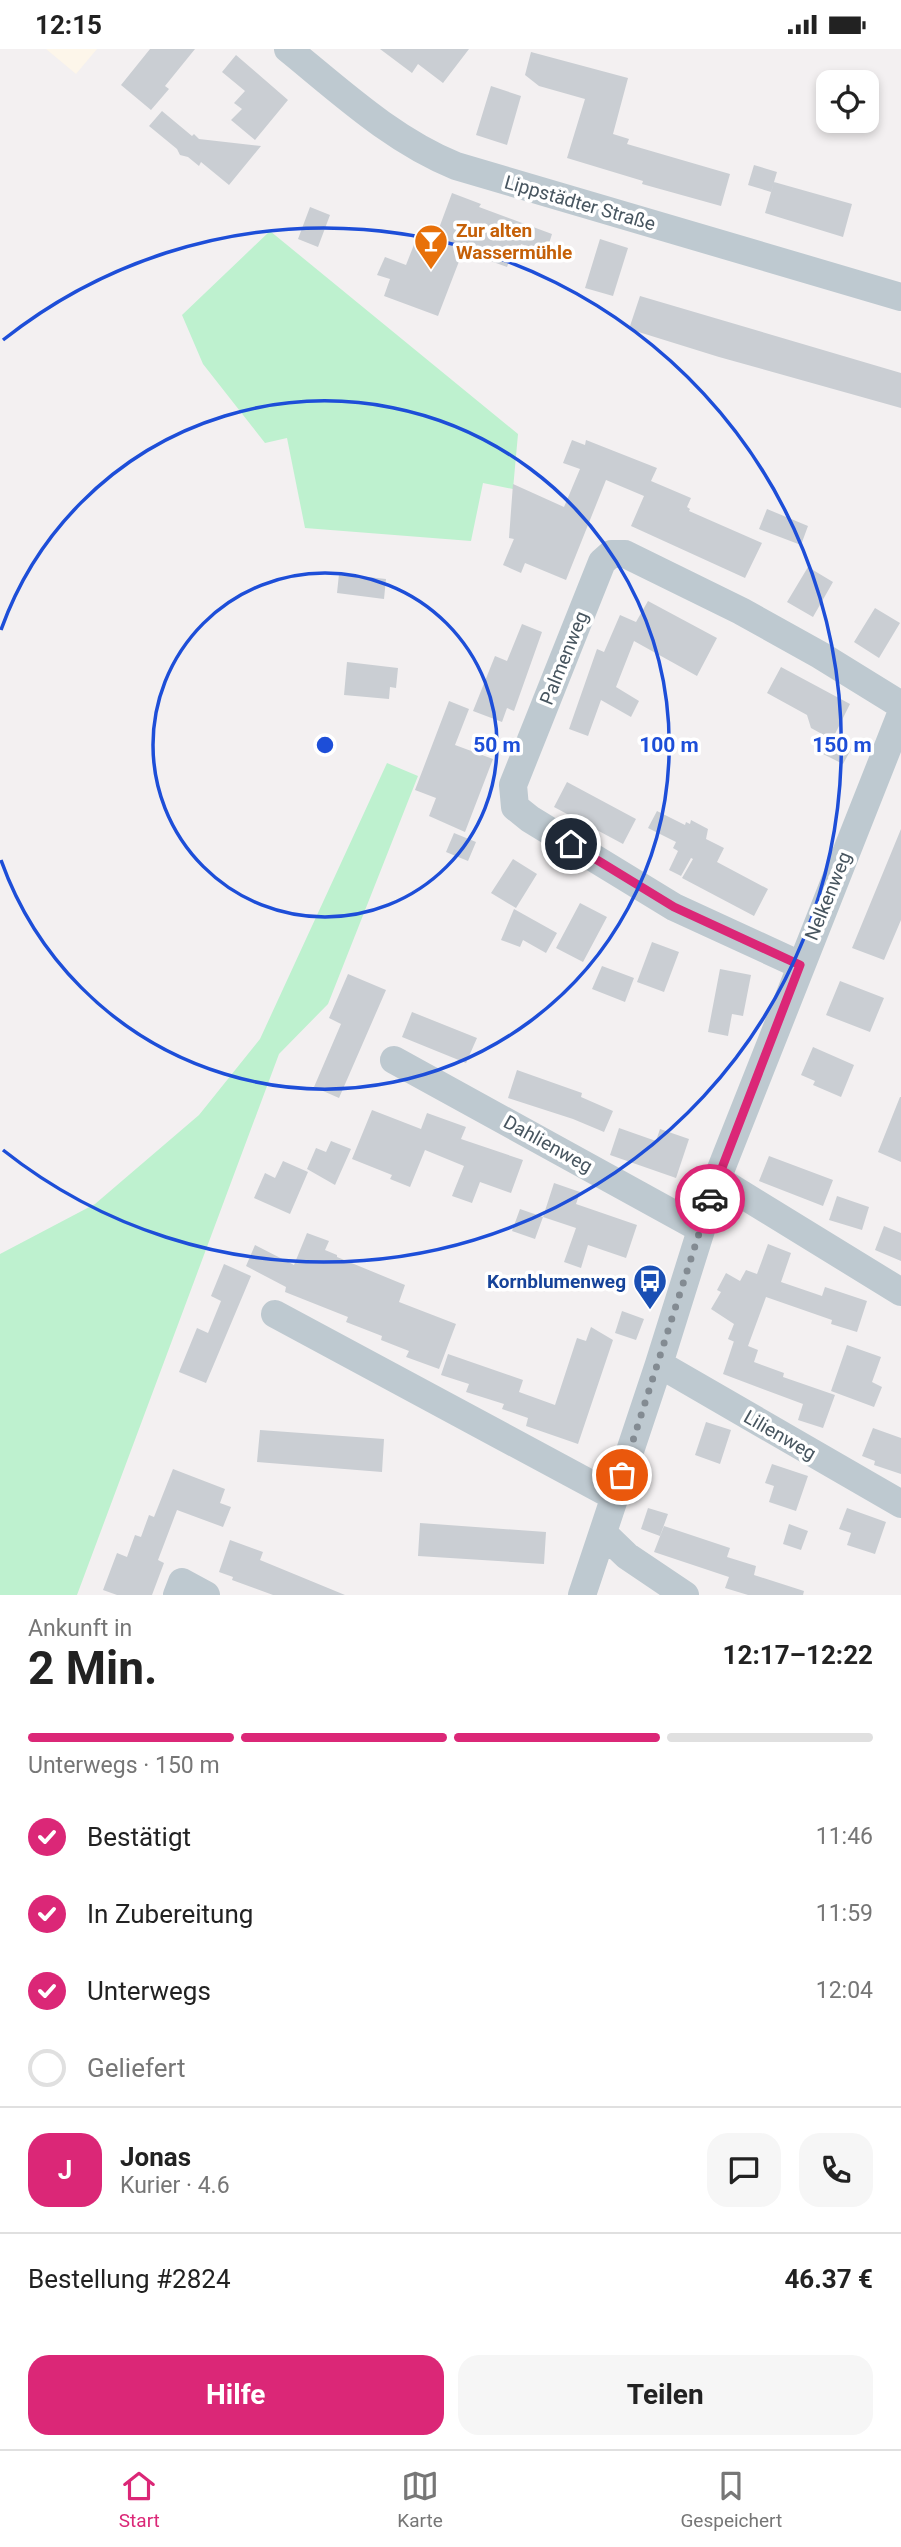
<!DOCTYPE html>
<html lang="de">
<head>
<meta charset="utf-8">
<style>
  :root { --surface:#fff; --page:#f6f6f6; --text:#222; --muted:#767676; --line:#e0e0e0; --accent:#db2777 }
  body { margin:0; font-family:Roboto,sans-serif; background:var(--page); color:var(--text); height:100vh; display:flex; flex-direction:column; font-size:26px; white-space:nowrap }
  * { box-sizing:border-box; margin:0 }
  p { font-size:23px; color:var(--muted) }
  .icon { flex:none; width:38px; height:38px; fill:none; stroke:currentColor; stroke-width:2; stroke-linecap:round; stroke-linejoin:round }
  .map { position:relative; height:1546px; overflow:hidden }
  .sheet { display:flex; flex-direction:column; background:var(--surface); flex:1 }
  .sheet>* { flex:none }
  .fabs { position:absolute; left:816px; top:21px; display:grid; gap:14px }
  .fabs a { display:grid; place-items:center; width:63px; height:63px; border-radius:14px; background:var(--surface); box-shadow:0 4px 10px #0003; font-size:35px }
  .pin { position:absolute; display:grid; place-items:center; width:60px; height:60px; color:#fff; margin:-30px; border:4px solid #fff; border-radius:50%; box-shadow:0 2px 7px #0007 }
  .courier { position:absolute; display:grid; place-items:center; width:70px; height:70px; margin:-35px; border:5px solid #db2777; border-radius:50%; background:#fff; color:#222; box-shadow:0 2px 9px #0007 }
  .summary em { font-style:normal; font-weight:700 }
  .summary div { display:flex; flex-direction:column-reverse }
  .summary { display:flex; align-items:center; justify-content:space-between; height:119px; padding:0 28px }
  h1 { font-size:46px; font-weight:700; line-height:52px }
  .bar { display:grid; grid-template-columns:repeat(4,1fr); gap:10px 7px; align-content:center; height:84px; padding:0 28px }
  .bar i { height:9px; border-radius:5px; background:var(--line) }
  .bar .on { background:var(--accent) }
  .bar p { grid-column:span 4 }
  .line { display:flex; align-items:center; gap:18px; padding:0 28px; border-top:2px solid var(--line) }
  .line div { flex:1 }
  .round { display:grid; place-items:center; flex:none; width:74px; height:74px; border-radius:21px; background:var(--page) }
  ol { padding:0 28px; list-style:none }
  li { display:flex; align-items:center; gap:21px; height:77px }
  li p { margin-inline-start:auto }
  li .icon { padding:7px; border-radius:50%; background:var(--accent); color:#fff; stroke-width:4 }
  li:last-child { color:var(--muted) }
  li i { width:38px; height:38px; border:4px solid var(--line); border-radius:50% }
  .action { display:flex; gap:14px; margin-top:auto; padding:14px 28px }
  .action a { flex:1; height:80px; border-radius:21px; background:var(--accent); color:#fff; font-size:28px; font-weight:700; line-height:80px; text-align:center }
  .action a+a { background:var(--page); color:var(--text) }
  .status { display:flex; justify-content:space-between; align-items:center; height:49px; padding:0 35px; background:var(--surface); direction:ltr }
  .status svg { height:19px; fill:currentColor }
  .dock { display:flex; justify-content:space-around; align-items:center; height:98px; border-top:2px solid var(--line); background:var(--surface); font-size:19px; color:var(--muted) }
  .dock a { display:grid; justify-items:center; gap:4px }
  .dock .on { color:var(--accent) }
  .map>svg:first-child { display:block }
  .commercial { fill:#fdf6ea }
  .green { fill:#bef1cf }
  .building { fill:#caced3 }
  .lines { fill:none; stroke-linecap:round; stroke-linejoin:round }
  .minor { stroke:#bec9d0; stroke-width:28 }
  .done { stroke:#838b92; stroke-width:7; stroke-dasharray:0 12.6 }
  .route { stroke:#db2777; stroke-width:9 }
  .ring { fill:none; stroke:#1d4ed8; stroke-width:3.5 }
  .labels { text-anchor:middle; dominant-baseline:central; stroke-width:7; stroke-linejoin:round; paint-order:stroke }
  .street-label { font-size:19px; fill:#47555f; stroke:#fff }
  .food-label { font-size:19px; font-weight:bold; fill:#c56008; stroke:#fff; text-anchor:start }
  .transit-label { font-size:19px; font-weight:bold; fill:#164399; stroke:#fff; text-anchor:end }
  .centre { fill:#1d4ed8; stroke:#fff; stroke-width:3.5 }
  .ring-label { font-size:21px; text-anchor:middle; font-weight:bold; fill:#1d4ed8; stroke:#fff; stroke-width:7; stroke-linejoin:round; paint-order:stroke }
</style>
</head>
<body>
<div class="status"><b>12:15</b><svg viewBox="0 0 49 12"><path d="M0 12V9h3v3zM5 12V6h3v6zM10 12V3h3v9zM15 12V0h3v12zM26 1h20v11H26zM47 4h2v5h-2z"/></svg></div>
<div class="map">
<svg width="901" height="1546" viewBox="0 0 901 1546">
  <rect width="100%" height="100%" fill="#f3f0f1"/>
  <path class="commercial" d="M46,0H97L76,25Z"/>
  <path class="green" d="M270,182L518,385L513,440L483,434L471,492L305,479L287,389L265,394L203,315L182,266Z
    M387,714L418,727L328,955L279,1005L77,1546H0V1205L95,1155L199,1066L260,990Z"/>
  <path class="building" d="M150,0H195L165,37L169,40L151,61L121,36Z
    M380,0H469L443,34L418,15L412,24Z
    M531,3L628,29L613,85L629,90L627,95L730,125L721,157L642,135L643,132L567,109L585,50L539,37L525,26Z
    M236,6L288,51L255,91L231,71L242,60L234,54L245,42L222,23Z
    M491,37L521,47L507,96L476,86Z
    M162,62L192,87L194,85L199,90L261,97L229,136L201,113L199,117L188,108L180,106L177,100L149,77Z
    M754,116L777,123L771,143L748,136Z
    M774,133L852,155L843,188L765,164Z
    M452,144L481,155L479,158L552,185L546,204L521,195L519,201L514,199L507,218L463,202L438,267L384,247L390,230L377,226L385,208L406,216L419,183L435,190Z
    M310,158L330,166L318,198L298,190Z
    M600,190L628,199L613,247L585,239Z
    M640,247L901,324V359L719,308L629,280Z
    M572,391L585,396L586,391L657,419L651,432L691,449L687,458L690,460L689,462L762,494L745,529L631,477L644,447L606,431L566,531L525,514L521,524L503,516L516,485L514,490L509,489L513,435L564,458L580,420L563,414Z
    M767,460L808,477L801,496L759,480Z
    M808,518L833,533L813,568L787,553Z
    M339,525L386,530L384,550L337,544Z
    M648,552L717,589L697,627L634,592L616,638L639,652L631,668L601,651L588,687L569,680L597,600L604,603L620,566L636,573Z
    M875,559L900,574L879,609L854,593Z
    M522,575L542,583L514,662L507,659L502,673L473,662L495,607L507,612Z
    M347,613L398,619L396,639L390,638L389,650L344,646Z
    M781,618L850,655L835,685L854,695L843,715L823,705L831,690L811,679L807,666L767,644Z
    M449,652L469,660L455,696L493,710L465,783L429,767L436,749L415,741Z
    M567,733L636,770L623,795L554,758Z
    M657,762L685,776L686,773L690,775L691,771L708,780L706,790L724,799L717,813L768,840L754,867L682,829L693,810L691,809L681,827L669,821L678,802L673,799L676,793L648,779Z
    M901,780V871L884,911L852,899Z
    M454,784L476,793L468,812L446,803Z
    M513,810L537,825L516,859L491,844Z
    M580,854L607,868L583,913L556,899Z
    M514,860L557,884L546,904L523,891L520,898L501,891Z
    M652,893L679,903L664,943L637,933Z
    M602,917L634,929L625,953L592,940Z
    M720,920L751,926L743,967L732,965L728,987L708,983Z
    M348,925L386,941L339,1049L314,1038L341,975L329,969Z
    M840,932L884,949L870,983L826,966Z
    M412,963L477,989L466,1014L402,988Z
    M813,998L854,1016L841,1048L813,1036L815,1032L801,1026Z
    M517,1021L582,1044L581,1048L613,1062L604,1083L573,1070L508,1049Z
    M900,1048H901V1113L878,1103Z
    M372,1061L421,1080L427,1064L466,1078L461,1090L523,1111L511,1144L480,1133L472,1154L452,1147L464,1117L425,1101L410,1138L390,1130L392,1126L352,1110Z
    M619,1079L656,1092L660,1080L689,1090L676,1129L610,1106Z
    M331,1092L351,1100L335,1136L307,1120L316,1099L326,1103Z
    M769,1107L833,1131L823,1157L759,1132Z
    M283,1112L308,1123L290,1165L254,1149L265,1124L275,1129Z
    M554,1134L580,1143L576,1155L637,1176L626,1209L588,1196L581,1219L564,1213L576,1179L543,1168Z
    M837,1147L869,1158L862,1181L829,1171Z
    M520,1160L543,1168L535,1190L512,1182Z
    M884,1177L901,1184V1212L875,1201Z
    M307,1184L329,1192L325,1201L337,1206V1208L405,1236L399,1253L456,1275L439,1320L406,1308L409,1302L381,1291L382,1287L346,1273L348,1268L285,1243L286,1238L246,1217L255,1196L294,1216Z
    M768,1195L791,1204L781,1233L822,1247L825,1238L867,1252L857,1283L831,1275L832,1271L766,1248L748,1297L758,1301L754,1313L784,1324L783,1328L835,1346L823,1379L798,1371L803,1355L723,1325L734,1292L737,1294L728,1290L734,1275L711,1260L721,1243L717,1241L726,1224L740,1232L746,1221L757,1225Z
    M224,1215L251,1227L206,1334L179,1323L197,1279L208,1284L221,1252L211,1247Z
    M622,1262L644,1270L636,1291L615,1284Z
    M591,1278L613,1291L578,1395L526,1377L528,1369L502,1360L504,1355L466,1343L469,1335L441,1326L448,1305L523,1331L519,1343L555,1356L577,1289L586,1292Z
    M847,1296L881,1308L872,1333L882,1338L874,1358L831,1342Z
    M706,1373L731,1381L720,1415L695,1406Z
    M873,1379L901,1389V1425L874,1416L875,1412L862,1407Z
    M260,1381L384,1390L382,1423L257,1413Z
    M772,1415L808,1427L796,1462L769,1453L774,1437L765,1434Z
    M173,1420L225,1440L220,1454L231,1458L223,1478L177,1461L158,1511L164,1514L152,1546H117L103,1541L117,1504L127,1508L135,1486L141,1488L149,1466L154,1468Z
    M648,1459L668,1465L660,1487L641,1480Z
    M847,1459L886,1473L875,1505L847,1496L851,1484L839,1480Z
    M420,1474L546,1483L544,1515L418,1507Z
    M789,1475L808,1482L801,1501L783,1495Z
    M664,1477L730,1499L727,1508L756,1517L754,1526L804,1542L803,1546H748L725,1539L729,1528L654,1503Z
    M230,1491L263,1503L260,1511L345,1546H273L232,1531L233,1528L219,1523Z"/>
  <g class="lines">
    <path class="minor" d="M288,0C341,43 392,91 456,117L901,248
      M800,916L674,858L530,770L515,758L513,736L602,513L611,505H625L741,562L820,606L901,656
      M394,1011L701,1180
      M717,1130L901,1243
      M275,1265L615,1448
      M659,1315L901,1455
      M603,1484L627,1507L685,1546
      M177,1546L182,1533L206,1546
      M582,1546L659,1315L717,1130L901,665"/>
  </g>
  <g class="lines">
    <path class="done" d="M622,1426L710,1150"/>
    <path class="route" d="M571,795L674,858L800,916L710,1150"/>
  </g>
  <g class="ring">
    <circle cx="325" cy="696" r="172"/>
    <path d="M1 581A344 344 0 1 1 1 811"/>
    <path d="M3 291A517 517 0 1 1 3 1101"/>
  </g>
  <defs>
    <g id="bar-pin" transform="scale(1.75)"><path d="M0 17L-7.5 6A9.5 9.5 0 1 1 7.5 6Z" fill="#e8710a" stroke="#fff"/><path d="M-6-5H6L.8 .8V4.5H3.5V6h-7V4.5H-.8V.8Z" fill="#fff"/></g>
    <g id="bus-pin" transform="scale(1.75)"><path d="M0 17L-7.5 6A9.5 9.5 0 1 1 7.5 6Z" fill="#1a4fb4" stroke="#fff"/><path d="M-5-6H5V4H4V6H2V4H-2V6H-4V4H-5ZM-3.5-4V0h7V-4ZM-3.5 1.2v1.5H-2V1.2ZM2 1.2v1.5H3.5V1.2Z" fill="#fff"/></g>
  </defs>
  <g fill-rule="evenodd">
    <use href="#bar-pin" x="431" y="192"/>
    <use href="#bus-pin" x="650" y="1232"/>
  </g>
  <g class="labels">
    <g class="street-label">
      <text transform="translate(580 154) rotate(16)">Lippstädter Straße</text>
      <text transform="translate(564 609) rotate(-68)">Palmenweg</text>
      <text transform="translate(828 847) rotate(-68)">Nelkenweg</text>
      <text transform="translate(548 1095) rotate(29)">Dahlienweg</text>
      <text transform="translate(780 1386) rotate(30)">Lilienweg</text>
    </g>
    <g class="food-label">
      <text x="456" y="181">Zur alten<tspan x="456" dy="22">Wassermühle</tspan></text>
    </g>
    <g class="transit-label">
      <text x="626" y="1232">Kornblumenweg</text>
    </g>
  </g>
  <circle cx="325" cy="696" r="10" class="centre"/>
  <g class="ring-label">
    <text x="497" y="703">50 m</text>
    <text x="669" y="703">100 m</text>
    <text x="842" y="703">150 m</text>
  </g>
</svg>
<div class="fabs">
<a><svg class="icon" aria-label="locate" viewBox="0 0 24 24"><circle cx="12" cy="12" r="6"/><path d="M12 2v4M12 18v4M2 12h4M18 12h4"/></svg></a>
</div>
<div class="pin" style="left:622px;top:1426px;background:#ea580c"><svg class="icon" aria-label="bag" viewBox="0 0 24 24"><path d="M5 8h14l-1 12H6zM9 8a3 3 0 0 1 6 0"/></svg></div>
<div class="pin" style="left:571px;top:795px;background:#1f2937"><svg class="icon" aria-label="home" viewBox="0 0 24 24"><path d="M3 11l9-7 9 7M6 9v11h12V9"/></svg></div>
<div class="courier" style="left:710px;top:1150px"><svg class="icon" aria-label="car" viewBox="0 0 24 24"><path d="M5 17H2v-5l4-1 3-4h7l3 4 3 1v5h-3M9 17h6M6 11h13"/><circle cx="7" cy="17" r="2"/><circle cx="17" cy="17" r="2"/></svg></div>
</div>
<section class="sheet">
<div class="summary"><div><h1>2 Min.</h1><p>Ankunft in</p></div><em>12:17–12:22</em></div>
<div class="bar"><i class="on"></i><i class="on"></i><i class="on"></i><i></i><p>Unterwegs · 150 m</p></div>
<ol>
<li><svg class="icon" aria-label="check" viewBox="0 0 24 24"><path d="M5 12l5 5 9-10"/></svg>Bestätigt<p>11:46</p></li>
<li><svg class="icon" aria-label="check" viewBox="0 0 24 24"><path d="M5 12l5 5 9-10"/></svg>In Zubereitung<p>11:59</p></li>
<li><svg class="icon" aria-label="check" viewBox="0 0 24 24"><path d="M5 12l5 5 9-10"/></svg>Unterwegs<p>12:04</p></li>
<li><i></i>Geliefert</li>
</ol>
<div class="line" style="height:126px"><b class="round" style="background:var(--accent);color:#fff">J</b><div><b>Jonas</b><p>Kurier · 4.6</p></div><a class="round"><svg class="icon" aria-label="chat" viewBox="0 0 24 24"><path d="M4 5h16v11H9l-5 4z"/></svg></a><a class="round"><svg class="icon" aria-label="phone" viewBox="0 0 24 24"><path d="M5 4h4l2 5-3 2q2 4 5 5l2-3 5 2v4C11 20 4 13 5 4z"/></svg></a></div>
<div class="line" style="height:91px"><div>Bestellung #2824</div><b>46.37 €</b></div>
<div class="action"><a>Hilfe</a><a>Teilen</a></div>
</section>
<nav class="dock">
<a class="on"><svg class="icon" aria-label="home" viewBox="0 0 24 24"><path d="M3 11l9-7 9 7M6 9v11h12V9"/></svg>Start</a>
<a><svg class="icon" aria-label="map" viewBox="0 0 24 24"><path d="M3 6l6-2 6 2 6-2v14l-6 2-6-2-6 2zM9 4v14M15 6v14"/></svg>Karte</a>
<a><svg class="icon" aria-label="saved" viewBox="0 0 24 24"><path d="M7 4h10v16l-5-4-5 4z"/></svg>Gespeichert</a>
</nav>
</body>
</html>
